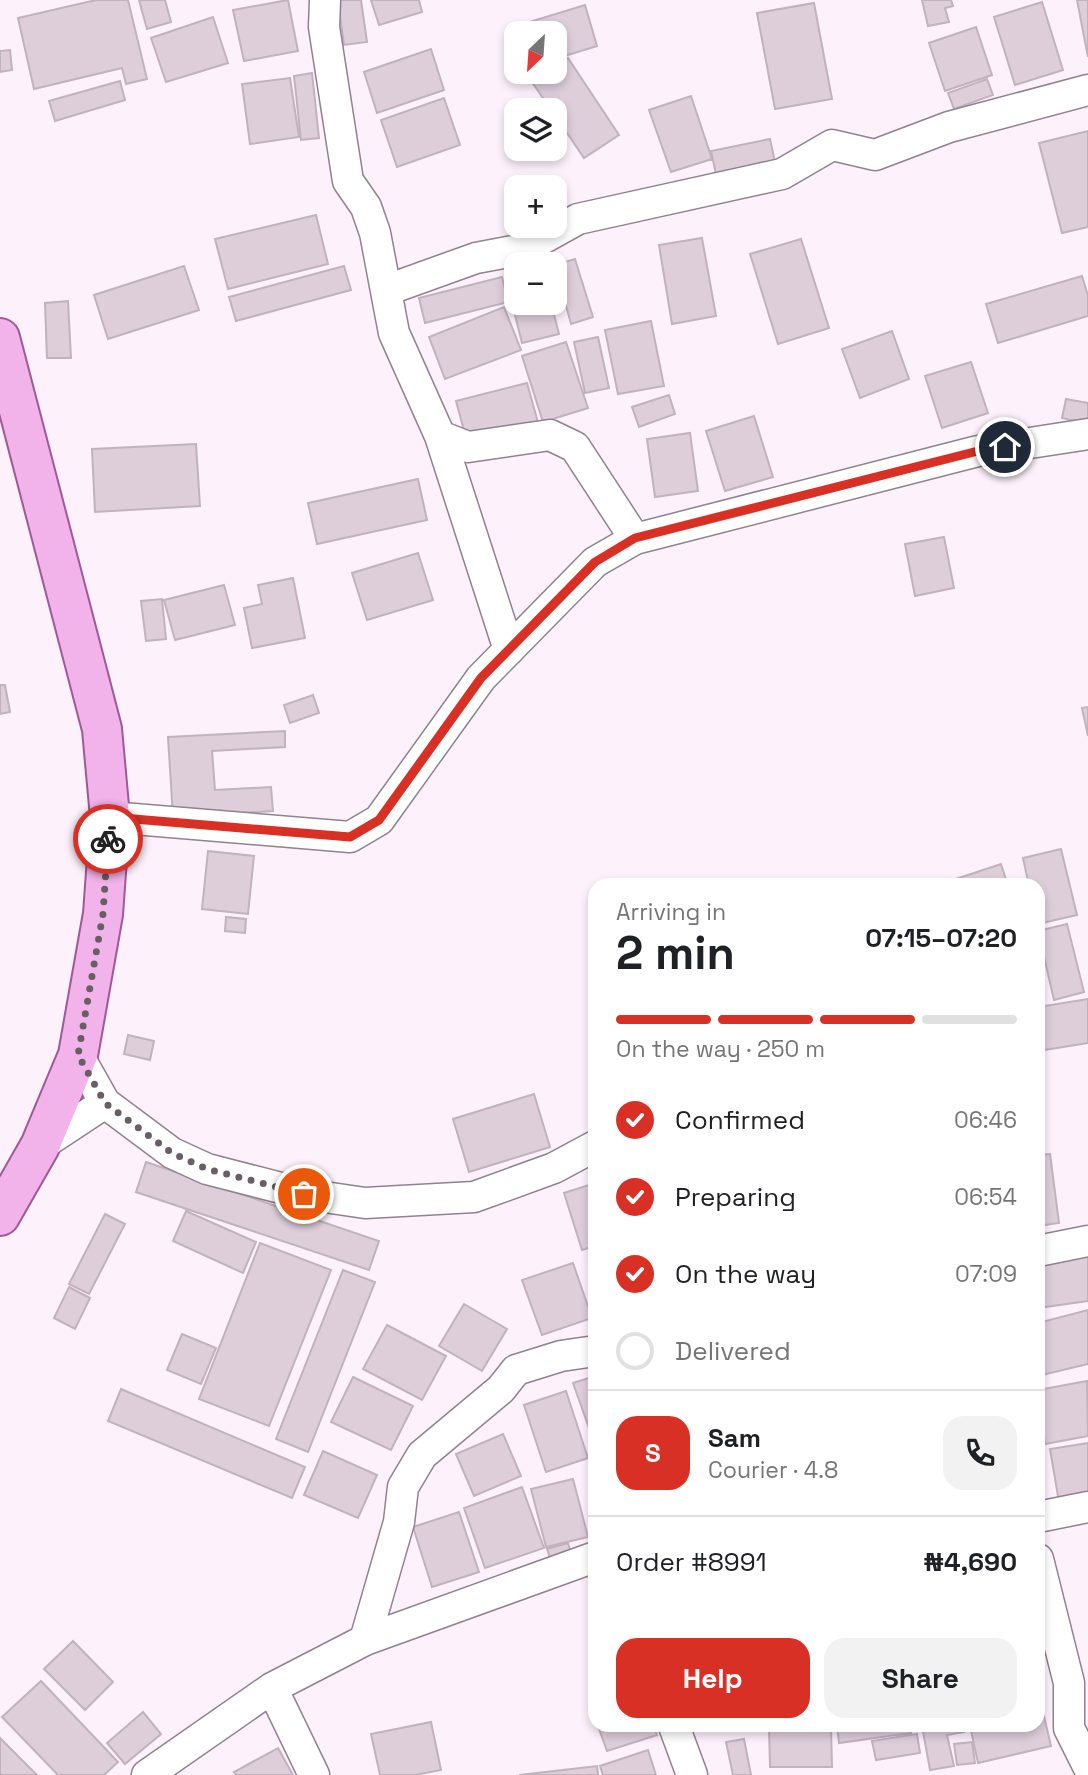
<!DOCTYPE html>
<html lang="en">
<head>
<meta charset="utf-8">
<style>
  :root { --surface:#fff; --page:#f2f2f2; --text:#202124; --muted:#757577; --line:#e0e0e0; --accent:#d93025 }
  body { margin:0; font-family:"Space Grotesk",sans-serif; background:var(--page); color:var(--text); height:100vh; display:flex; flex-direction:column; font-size:26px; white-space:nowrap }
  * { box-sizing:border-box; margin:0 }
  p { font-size:23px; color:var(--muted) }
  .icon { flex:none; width:38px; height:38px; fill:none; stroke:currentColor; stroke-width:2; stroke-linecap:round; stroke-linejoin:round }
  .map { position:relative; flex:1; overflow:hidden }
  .side { position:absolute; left:588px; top:878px; width:457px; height:854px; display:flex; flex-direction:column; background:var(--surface); border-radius:21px; box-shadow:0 4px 10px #0003 }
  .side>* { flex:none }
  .needle { width:46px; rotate:205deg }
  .tools { position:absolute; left:504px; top:21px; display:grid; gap:14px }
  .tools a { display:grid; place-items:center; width:63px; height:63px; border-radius:14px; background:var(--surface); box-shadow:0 4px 10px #0003; font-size:35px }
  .pin { position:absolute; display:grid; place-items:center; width:60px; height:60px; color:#fff; margin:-30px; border:4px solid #fff; border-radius:50%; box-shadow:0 2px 7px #0007 }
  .courier { position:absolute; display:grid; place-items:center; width:70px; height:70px; margin:-35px; border:5px solid #d93025; border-radius:50%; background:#fff; color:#222; box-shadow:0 2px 9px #0007 }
  .summary em { font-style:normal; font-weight:700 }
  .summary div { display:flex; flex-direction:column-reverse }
  .summary { display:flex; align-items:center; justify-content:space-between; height:119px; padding:0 28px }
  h1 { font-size:46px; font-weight:700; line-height:52px }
  .bar { display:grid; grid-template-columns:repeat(4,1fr); gap:10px 7px; align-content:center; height:84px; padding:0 28px }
  .bar i { height:9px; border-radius:5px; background:var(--line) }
  .bar .on { background:var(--accent) }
  .bar p { grid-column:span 4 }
  .line { display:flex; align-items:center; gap:18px; padding:0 28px; border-top:2px solid var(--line) }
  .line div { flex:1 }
  .round { display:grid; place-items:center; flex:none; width:74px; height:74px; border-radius:21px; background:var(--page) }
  ol { padding:0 28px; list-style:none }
  li { display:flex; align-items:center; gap:21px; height:77px }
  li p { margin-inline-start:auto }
  li .icon { padding:7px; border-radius:50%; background:var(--accent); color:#fff; stroke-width:4 }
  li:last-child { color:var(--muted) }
  li i { width:38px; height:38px; border:4px solid var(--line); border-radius:50% }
  .action { display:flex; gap:14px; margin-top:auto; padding:14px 28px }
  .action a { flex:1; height:80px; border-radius:21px; background:var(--accent); color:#fff; font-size:28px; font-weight:700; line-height:80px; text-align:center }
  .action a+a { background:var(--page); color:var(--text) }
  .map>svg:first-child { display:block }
  .building { fill:#ddceda; stroke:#c1b2be; stroke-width:2 }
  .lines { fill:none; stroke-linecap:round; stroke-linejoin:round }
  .street-casing { stroke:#90828e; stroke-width:33 }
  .primary-casing { stroke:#9f5997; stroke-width:42 }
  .street { stroke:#fff; stroke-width:30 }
  .primary { stroke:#f1b3ea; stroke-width:38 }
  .done { stroke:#685f66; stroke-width:7; stroke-dasharray:0 12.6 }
  .route { stroke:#d93025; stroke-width:9 }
</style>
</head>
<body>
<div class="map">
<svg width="1088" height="1775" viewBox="0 0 1088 1775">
  <rect width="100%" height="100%" fill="#fdf1fb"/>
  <path class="building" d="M96,0H128L147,79L126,84L122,68L34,89L18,18Z
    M139,0H165L171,22L147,29Z
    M288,0L298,51L244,61L233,10Z
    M338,0H361L367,42L344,45Z
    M371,0H419L422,12L379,25Z
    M922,0H951L953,6L945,8L949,22L928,26Z
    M1077,0H1088V57Z
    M1042,2L1063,70L1015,85L994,17Z
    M814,3L832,99L775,109L757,13Z
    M585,5L597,46L555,59V33H523L520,25Z
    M213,17L228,63L166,82L151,38Z
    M976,27L992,75L945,91L929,43Z
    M431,49L444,90L377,113L364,72Z
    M10,50L12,70L0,72V51Z
    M568,58L619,135L584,158L555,115V110H551L532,82L547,72H555V67Z
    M312,73L319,138L301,140L294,76Z
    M290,78L299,137L250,144L242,84Z
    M987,79L993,95L954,109L948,93Z
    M120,81L125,100L55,121L49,101Z
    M691,96L712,159L671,172L649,110Z
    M444,98L460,145L397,167L381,120Z
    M1088,131V227L1062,233L1039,143Z
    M770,139L775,162L716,174L711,151Z
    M316,215L328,264L228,289L215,239Z
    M702,238L716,316L672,324L659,245Z
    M801,239L829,328L778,344L750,254Z
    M575,259L593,317L571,324L555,265Z
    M184,266L199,310L108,339L94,295Z
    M344,266L351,290L236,321L229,297Z
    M1082,276L1088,296V316L998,343L986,304Z
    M502,277L508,302L425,323L419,298Z
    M516,277V303H551L559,334L522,343L506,279Z
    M68,301L71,358H47L45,303Z
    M504,307L521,350L445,379L429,337Z
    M651,321L664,386L618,394L605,330Z
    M892,331L909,379L860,398L842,349Z
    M598,337L609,388L585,393L574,342Z
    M566,342L588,408L543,422L522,356Z
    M971,362L988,413L942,428L925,376Z
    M527,383L539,426L468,445L456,401Z
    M669,395L675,414L639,427L632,407Z
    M1066,399L1088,403V424L1062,418Z
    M754,416L773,477L725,491L706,431Z
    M690,433L698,491L655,497L647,439Z
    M196,444L200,506L95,512L92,449Z
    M418,479L427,520L317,544L308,503Z
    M944,537L954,588L915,596L905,544Z
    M418,553L433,600L367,620L352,573Z
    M293,578L305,638L252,648L244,608L262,604L258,585Z
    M224,585L235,625L175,640L164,600Z
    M162,599L166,639L146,641L141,601Z
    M0,685H5L10,712L0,714Z
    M313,695L319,713L290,723L284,705Z
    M1088,707V736L1082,708Z
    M285,731V747L212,751L215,790L271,787L273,811L173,817L168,737Z
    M1061,849L1077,915L1038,924V886H1029L1023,858Z
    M208,851L254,856L248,914L202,909Z
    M1001,864L1008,886H958L956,879Z
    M226,917L246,919L245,933L225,931Z
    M1067,924L1084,992L1054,1000L1038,931Z
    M1088,999V1043L1038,1051V1007Z
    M128,1035L154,1041L150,1060L124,1054Z
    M534,1094L550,1147L469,1172L453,1119Z
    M1050,1154L1059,1223L1038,1226V1155Z
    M146,1162L379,1241L369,1270L136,1192Z
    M595,1183V1246L582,1250L564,1193Z
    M186,1211L256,1242L243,1273L173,1241Z
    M105,1214L125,1224L89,1294L69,1284Z
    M260,1243L331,1270L269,1426L199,1399Z
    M1088,1249V1301L1038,1308V1256Z
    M573,1263L592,1318L542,1335L522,1280Z
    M343,1270L375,1282L308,1452L276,1439Z
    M69,1287L90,1298L75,1329L54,1318Z
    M464,1304L507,1329L482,1371L439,1346Z
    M1088,1310V1364L1038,1376V1323Z
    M387,1325L446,1356L422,1400L363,1369Z
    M182,1334L216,1348L201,1384L167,1370Z
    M595,1376V1445L573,1383Z
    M353,1377L413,1406L391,1450L331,1422Z
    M1087,1381L1088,1436L1045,1444L1038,1390Z
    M121,1389L305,1467L292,1498L108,1421Z
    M566,1391L588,1458L546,1472L524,1405Z
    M503,1434L521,1476L474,1496L456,1454Z
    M1088,1443V1497L1059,1502L1050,1449Z
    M323,1451L377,1475L358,1518L304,1495Z
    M573,1479L588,1537L546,1547L531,1489Z
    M522,1487L544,1548L485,1568L464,1508Z
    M459,1512L479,1572L432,1587L413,1527Z
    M568,1543L573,1561L553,1567L547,1549Z
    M73,1641L113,1682L85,1710L44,1669Z
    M41,1681L118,1762L104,1775H58L2,1717Z
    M1039,1695L1051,1746L978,1763L970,1726H1038Z
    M143,1712L161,1734L125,1764L107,1743Z
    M431,1722L441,1770L415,1775H380L371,1734Z
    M598,1726H654L657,1735L607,1751Z
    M769,1726H831L832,1767H770Z
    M837,1726H910L911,1733L839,1743Z
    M922,1726H963L964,1732L947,1735L954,1766L930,1770Z
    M917,1734L920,1753L876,1760L872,1741Z
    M0,1738L37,1775H0Z
    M744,1739L751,1775H733L726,1742Z
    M972,1742L975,1763L957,1765L954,1744Z
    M278,1748L293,1775H236L234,1772Z
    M648,1750L656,1775H603L600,1766Z
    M597,1766L598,1775H519Z"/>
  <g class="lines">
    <g class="street-casing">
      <path id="street" d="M325,0L324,27L348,181L366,207L375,233L394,333L440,436L468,447L550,435L575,447L635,539
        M387,290L476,258L524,249L578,219L782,174L832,145L875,155L949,127L1088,90
        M440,436L509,650
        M110,817L350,837L379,820L481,678L595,562L635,539L978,451L1088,434
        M78,1055L105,1103L172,1153L207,1169L304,1194L365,1203L474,1197L554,1168L595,1146
        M40,1146L105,1103
        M1038,1251L1088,1241
        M1038,1517L1088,1507
        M1038,1559L1069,1683V1728L1088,1766
        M365,1640L399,1522L403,1487L422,1455L501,1389L516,1370L561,1356L595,1351
        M272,1688L314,1775
        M674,1726L692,1775
        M147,1775L272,1688L365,1640L595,1557"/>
    </g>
    <g class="primary-casing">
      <path id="primary" d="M0,338L102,729L110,817L103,914L78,1055L40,1146L0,1216"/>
    </g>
    <use href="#street" class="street"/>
    <use href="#primary" class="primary"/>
  </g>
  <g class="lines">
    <path class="done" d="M108,839L103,914L78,1055L105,1103L172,1153L207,1169L304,1194"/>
    <path class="route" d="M108,839L110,817L350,837L379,820L481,678L595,562L635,538L978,451L1005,447"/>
  </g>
</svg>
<div class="tools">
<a><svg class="needle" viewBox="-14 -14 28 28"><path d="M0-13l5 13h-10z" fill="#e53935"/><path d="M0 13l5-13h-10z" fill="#757577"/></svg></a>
<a><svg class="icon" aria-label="layers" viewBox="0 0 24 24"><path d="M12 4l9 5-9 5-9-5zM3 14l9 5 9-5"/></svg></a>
<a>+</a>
<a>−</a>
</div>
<div class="pin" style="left:304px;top:1194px;background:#ea580c"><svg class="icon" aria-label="bag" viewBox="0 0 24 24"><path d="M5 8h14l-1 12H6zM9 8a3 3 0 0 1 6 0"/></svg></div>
<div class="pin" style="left:1005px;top:447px;background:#1f2937"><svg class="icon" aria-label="home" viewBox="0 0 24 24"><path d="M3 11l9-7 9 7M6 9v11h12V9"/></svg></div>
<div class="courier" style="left:108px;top:839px"><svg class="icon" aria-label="bike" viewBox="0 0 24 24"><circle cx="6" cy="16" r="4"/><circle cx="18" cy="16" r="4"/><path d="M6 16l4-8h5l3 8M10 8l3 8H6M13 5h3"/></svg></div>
<section class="side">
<div class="summary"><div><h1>2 min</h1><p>Arriving in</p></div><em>07:15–07:20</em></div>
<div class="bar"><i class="on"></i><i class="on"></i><i class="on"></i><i></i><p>On the way · 250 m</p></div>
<ol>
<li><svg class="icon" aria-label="check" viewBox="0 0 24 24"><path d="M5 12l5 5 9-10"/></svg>Confirmed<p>06:46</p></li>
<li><svg class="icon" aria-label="check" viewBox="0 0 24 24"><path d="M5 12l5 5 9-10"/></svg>Preparing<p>06:54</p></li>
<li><svg class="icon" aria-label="check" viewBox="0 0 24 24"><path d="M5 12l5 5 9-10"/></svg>On the way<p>07:09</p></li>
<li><i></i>Delivered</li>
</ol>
<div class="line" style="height:126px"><b class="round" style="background:var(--accent);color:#fff">S</b><div><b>Sam</b><p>Courier · 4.8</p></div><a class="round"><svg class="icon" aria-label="phone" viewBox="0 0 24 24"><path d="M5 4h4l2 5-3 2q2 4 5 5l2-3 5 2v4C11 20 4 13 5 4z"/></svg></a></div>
<div class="line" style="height:91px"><div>Order #8991</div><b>₦4,690</b></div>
<div class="action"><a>Help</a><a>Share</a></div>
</section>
</div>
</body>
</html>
